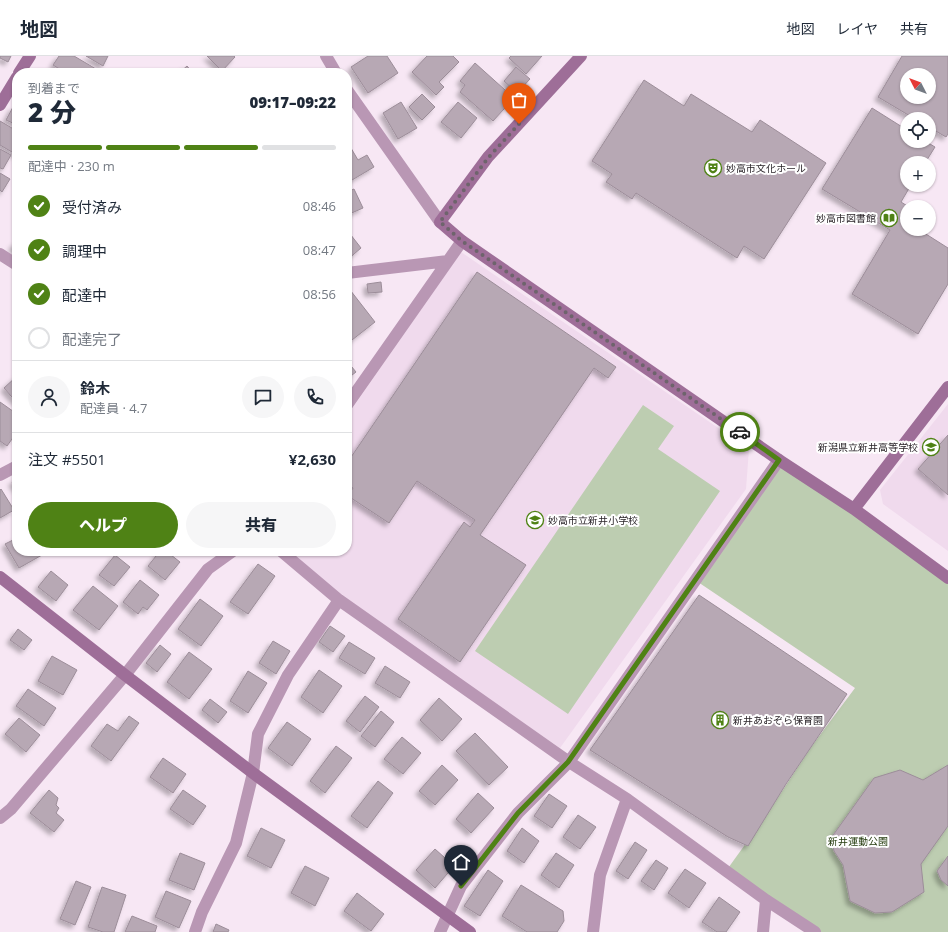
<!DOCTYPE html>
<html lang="ja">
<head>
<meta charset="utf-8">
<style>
  :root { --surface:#fff; --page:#f6f6f7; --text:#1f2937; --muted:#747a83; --line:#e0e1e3; --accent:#4f8215 }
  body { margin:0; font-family:"Open Sans","Noto Sans JP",sans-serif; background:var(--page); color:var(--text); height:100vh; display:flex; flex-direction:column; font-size:15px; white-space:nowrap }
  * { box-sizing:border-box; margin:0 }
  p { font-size:13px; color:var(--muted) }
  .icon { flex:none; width:22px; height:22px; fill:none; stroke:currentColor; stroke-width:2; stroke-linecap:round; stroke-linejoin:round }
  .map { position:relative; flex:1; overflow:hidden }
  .panel { position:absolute; left:12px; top:12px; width:340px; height:488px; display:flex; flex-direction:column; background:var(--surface); border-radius:16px; box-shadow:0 1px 3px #0004 }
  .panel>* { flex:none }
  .needle { width:26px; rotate:312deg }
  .buttons { position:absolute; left:900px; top:12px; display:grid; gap:8px }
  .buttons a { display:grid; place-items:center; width:36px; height:36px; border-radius:50%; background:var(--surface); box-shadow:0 1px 3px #0004; font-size:20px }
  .pin { position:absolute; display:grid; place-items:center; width:34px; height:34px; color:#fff; margin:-41px -17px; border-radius:50% 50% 50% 0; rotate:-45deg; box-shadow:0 0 4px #0007 }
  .pin .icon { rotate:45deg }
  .courier { position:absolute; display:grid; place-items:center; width:40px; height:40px; margin:-20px; border:3px solid #4f8215; border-radius:50%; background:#fff; color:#222; box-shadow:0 1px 5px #0007 }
  .headline em { font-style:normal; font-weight:800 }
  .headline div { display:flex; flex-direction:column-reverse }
  .headline { display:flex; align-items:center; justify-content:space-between; height:68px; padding:0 16px }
  h1 { font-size:26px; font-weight:800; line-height:30px }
  .bar { display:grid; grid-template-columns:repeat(4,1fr); gap:6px 4px; align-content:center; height:48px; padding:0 16px }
  .bar i { height:5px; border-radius:3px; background:var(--line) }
  .bar .active { background:var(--accent) }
  .bar p { grid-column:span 4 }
  .line { display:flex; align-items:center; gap:10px; padding:0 16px; border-top:1px solid var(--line) }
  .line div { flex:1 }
  .round { display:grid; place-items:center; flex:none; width:42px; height:42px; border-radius:21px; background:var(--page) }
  ol { padding:0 16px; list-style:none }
  li { display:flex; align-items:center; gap:12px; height:44px }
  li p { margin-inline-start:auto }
  li .icon { padding:4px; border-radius:50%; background:var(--accent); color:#fff; stroke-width:4 }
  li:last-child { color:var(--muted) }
  li i { width:22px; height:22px; border:2px solid var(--line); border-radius:50% }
  .action { display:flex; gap:8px; margin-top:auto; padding:8px 16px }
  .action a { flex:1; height:46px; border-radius:24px; background:var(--accent); color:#fff; font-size:16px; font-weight:800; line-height:46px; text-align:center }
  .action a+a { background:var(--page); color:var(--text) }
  header { display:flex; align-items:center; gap:24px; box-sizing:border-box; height:56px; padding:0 20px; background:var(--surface); border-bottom:1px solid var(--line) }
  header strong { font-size:19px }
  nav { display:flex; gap:22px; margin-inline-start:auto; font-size:14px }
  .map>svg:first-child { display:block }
  .built { fill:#f0daed }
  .green { fill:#bdcdb1 }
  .building { fill:#b7a8b4; stroke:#9c8d99; fill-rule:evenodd; filter:url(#shadow) }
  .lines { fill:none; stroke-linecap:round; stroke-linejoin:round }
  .street { stroke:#b997b4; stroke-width:12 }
  .secondary { stroke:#9e6e98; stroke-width:12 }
  .done { stroke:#6e646c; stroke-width:4; stroke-dasharray:0 7.2 }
  .route { stroke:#4f8215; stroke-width:5 }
  .labels { text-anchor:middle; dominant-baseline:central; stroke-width:4; stroke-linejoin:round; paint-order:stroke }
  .poi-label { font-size:10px; fill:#241e23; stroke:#fff; text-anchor:start }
  .park-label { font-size:10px; fill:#233a0c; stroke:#fff }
</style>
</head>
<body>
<header>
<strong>地図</strong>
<nav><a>地図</a><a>レイヤ</a><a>共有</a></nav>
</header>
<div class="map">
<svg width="948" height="876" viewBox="0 0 948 876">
  <defs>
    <filter id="shadow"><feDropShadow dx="-3.5" dy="3.5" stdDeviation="2" flood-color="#0004"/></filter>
  </defs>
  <rect width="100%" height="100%" fill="#f7e7f4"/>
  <path class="built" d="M461,196L749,393L746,433L560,692L359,554L284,495H347V360Z
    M948,348V495L883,448L880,434Z"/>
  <path class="green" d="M643,349L674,370L658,393L720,435L568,658L475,595Z
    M779,404L948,522V876H817L726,815L767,758L811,691L855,632L695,524Z"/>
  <path class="building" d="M0,0H11L8,6L0,2Z
    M59,0H74L96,13L94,17H66L53,9Z
    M86,0H108L103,10Z
    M207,0H234L235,1L222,15Z
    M368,0H387L398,17L368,37L351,11Z
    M427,0H453L459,6L439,26L444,31L436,39L412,16Z
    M511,0H542L526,18L509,2Z
    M902,0H948V78L946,81L929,71V63H915L878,41ZM907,19H929V41H907Z
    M475,7L514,42L493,65L460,36L465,29L460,25Z
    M187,10L193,17H179Z
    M516,11L530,23L517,37L504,25Z
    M644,24L684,50L691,38L752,76L760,64L826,107L764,203L744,190L737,202L636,137L632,143L606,126L612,118L592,105Z
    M422,38L435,51L422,64L409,51Z
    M401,46L417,72L398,83L383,57Z
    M458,46L477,62L461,82L441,66Z
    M13,51L17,53V69L6,64Z
    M872,52L907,74V85H925L935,91L925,107H907V129H911L901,146L909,151H907V173H918L948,192V228L918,278L852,238L890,174L822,133Z
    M0,65L17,75V99L0,89Z
    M348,87L358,104L367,99L374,111L347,127V88Z
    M0,93L11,99L3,113L0,112Z
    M0,117L10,123L2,136L0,134Z
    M354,133L363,152L347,159V136Z
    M347,174L361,192L347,204Z
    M17,185V196L12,191Z
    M477,216L616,311L608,322L594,312L480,479L526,509L460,606L398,563L464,466L470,471L475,464L417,425L389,467L348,440L353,432L347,428V407Z
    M381,226L382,236L368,237L367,228Z
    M347,230L375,266L352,284L347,278Z
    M347,305L356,316L347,323Z
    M17,320V347L4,332Z
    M0,346L17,358V376L7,390L0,385Z
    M948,379V439L918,413Z
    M17,423V434L12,426Z
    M1,433L14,454L0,462V434Z
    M17,482V495H39L42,499L19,512L5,488Z
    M160,495H166L180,506L165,524L148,510Z
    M115,499L130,511L114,530L99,519Z
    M258,508L275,520L248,558L230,546Z
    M51,515L68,529L56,545L38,531Z
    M140,524L159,539L147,554L143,551L138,558L123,546Z
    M93,530L118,550L99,574L73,554Z
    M699,539L847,638L786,728L748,790L728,781L590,694Z
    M200,543L223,560L201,590L178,573Z
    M330,570L345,580L333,596L319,586Z
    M18,573L32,584L24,594L10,584Z
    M273,585L290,595L276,618L259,607Z
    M349,586L375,602L365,618L339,602Z
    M160,589L171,598L157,616L146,607Z
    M189,596L212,613L189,643L167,626Z
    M52,600L77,614L63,639L38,625Z
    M385,610L410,626L400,642L375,627Z
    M319,614L342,630L323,657L301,641Z
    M248,615L267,627L248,657L230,645Z
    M28,633L56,652L44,670L16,650Z
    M365,640L379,651L360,676L346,665Z
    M439,642L462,663L442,685L420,664Z
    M210,643L227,656L218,667L202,654Z
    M381,655L394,666L375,691L361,680Z
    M129,660L139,667L111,705L91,690L107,668L118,675Z
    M19,662L40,679L26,696L5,678Z
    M287,666L311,683L292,710L268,692Z
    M475,677L508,711L489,729L456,695Z
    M402,681L421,697L403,718L384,703Z
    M336,690L352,702L325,737L310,725Z
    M163,702L186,718L173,737L150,721Z
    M442,709L458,724L435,749L419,735Z
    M948,709V770L921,808L924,836L892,856L875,857L850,845L843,809L834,795L831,782L874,722L900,714L923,724Z
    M378,725L393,737L367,772L351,760Z
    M49,734L58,742L56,749L59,752L56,757L64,764L54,776L30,757Z
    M183,734L206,750L193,769L170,753Z
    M478,737L494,752L471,777L456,763Z
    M549,738L567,750L552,772L534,760Z
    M578,759L596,771L580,793L563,781Z
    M261,772L285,784L271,812L247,800Z
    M522,772L539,785L524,807L507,795Z
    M635,786L647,794L628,823L616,815Z
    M435,793L454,810L435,832L416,814Z
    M180,797L205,807L194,834L169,824Z
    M556,797L574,809L559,832L541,819Z
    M948,800V830L941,824L937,815Z
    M656,804L668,812L654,834L641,825Z
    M305,810L329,822L315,850L291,837Z
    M685,813L706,827L689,852L668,837Z
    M488,814L503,825L480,860L464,850Z
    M76,825L91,831L75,869L60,863Z
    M521,829L563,855L564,865L557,876H527L502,860Z
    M102,831L126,839L114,876H103L88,871Z
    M166,835L191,845L179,872L155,861Z
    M357,837L384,858L371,875L344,855Z
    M719,841L740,856L726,876H717L702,866Z
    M132,860L157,870L155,876H125Z
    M216,868L229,874L228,876H213Z"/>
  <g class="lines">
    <path class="street" d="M326,0L336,17
      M347,34L440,166
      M0,198L17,209
      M347,217L448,205
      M347,349L462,185
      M0,419L17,410
      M281,495L339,544L569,706L627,743L766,844L815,876
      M0,762L11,753L125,619L208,513L233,495
      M195,876L202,856L236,787L253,717L258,678L288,619L339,544
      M440,876L461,830L518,757L569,706L779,404
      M593,876L600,819L627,743
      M763,876L766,844"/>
    <path class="secondary" d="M581,0L488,101L440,166L462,185L779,404L854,453L948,522
      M19,17L30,0
      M0,49L17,21
      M854,453L948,331
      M0,521L125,619L253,717L470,876"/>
  </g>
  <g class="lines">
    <path class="done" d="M519,68L488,102L440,166L462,185L740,376"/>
    <path class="route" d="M461,830L518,757L568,706L779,404L740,376"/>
  </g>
  <defs>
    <g id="theatre-ring" transform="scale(0.9)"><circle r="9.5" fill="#fff" stroke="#4f8215" stroke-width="1.5"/><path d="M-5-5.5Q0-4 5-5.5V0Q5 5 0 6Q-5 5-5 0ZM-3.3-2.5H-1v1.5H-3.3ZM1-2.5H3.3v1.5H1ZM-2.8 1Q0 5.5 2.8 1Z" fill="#4f8215"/></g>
    <g id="library-ring" transform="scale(0.9)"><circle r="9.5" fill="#fff" stroke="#4f8215" stroke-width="1.5"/><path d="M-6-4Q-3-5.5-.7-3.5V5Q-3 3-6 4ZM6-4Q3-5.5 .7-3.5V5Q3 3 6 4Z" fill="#4f8215"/></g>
    <g id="school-ring" transform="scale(0.9)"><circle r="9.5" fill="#fff" stroke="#4f8215" stroke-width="1.5"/><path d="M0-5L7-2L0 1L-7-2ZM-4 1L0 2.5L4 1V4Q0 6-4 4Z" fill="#4f8215"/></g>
    <g id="building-ring" transform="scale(0.9)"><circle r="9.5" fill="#fff" stroke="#4f8215" stroke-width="1.5"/><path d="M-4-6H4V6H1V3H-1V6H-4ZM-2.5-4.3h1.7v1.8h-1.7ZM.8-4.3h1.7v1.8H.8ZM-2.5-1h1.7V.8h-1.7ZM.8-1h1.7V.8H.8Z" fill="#4f8215"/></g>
  </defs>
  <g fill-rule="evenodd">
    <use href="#theatre-ring" x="713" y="112"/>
    <use href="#library-ring" x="889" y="162"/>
    <use href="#school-ring" x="931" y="391"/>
    <use href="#school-ring" x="535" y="464"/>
    <use href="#building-ring" x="720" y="664"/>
  </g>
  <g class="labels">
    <g class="poi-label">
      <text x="726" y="112">妙高市文化ホール</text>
      <text x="876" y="162" text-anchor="end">妙高市図書館</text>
      <text x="918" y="391" text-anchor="end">新潟県立新井高等学校</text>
      <text x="548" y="464">妙高市立新井小学校</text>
      <text x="733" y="664">新井あおぞら保育園</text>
    </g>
    <g class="park-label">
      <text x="858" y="785">新井運動公園</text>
    </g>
  </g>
</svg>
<div class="buttons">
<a><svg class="needle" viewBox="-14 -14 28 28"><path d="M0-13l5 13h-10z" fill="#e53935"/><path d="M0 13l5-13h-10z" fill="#747a83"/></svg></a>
<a><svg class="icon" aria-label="locate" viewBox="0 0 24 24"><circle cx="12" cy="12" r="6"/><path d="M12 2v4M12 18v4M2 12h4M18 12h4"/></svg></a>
<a>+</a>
<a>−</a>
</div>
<div class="pin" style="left:519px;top:68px;background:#ea580c"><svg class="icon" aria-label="bag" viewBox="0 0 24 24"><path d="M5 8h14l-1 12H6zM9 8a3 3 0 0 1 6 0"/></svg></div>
<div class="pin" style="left:461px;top:830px;background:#1f2937"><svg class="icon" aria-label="home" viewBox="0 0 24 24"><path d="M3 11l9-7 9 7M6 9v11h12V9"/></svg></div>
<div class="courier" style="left:740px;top:376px"><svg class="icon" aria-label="car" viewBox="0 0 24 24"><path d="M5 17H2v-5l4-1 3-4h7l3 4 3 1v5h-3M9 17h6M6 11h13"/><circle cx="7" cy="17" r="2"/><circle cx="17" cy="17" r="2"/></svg></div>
<section class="panel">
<div class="headline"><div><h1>2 分</h1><p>到着まで</p></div><em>09:17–09:22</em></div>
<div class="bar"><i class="active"></i><i class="active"></i><i class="active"></i><i></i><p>配達中 · 230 m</p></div>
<ol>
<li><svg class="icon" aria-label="check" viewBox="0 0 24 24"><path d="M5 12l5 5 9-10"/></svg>受付済み<p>08:46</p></li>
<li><svg class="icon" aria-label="check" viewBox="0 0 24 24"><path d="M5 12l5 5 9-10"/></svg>調理中<p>08:47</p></li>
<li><svg class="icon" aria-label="check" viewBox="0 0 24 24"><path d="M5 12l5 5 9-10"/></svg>配達中<p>08:56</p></li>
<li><i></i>配達完了</li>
</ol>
<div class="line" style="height:72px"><a class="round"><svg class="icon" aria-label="person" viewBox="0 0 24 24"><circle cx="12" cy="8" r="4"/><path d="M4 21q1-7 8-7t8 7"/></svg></a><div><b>鈴木</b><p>配達員 · 4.7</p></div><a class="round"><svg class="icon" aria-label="chat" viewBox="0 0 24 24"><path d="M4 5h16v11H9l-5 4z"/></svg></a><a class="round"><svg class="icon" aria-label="phone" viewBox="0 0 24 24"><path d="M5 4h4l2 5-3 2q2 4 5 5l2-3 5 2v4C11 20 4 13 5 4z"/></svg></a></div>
<div class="line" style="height:52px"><div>注文 #5501</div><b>¥2,630</b></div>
<div class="action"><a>ヘルプ</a><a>共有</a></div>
</section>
</div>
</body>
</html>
